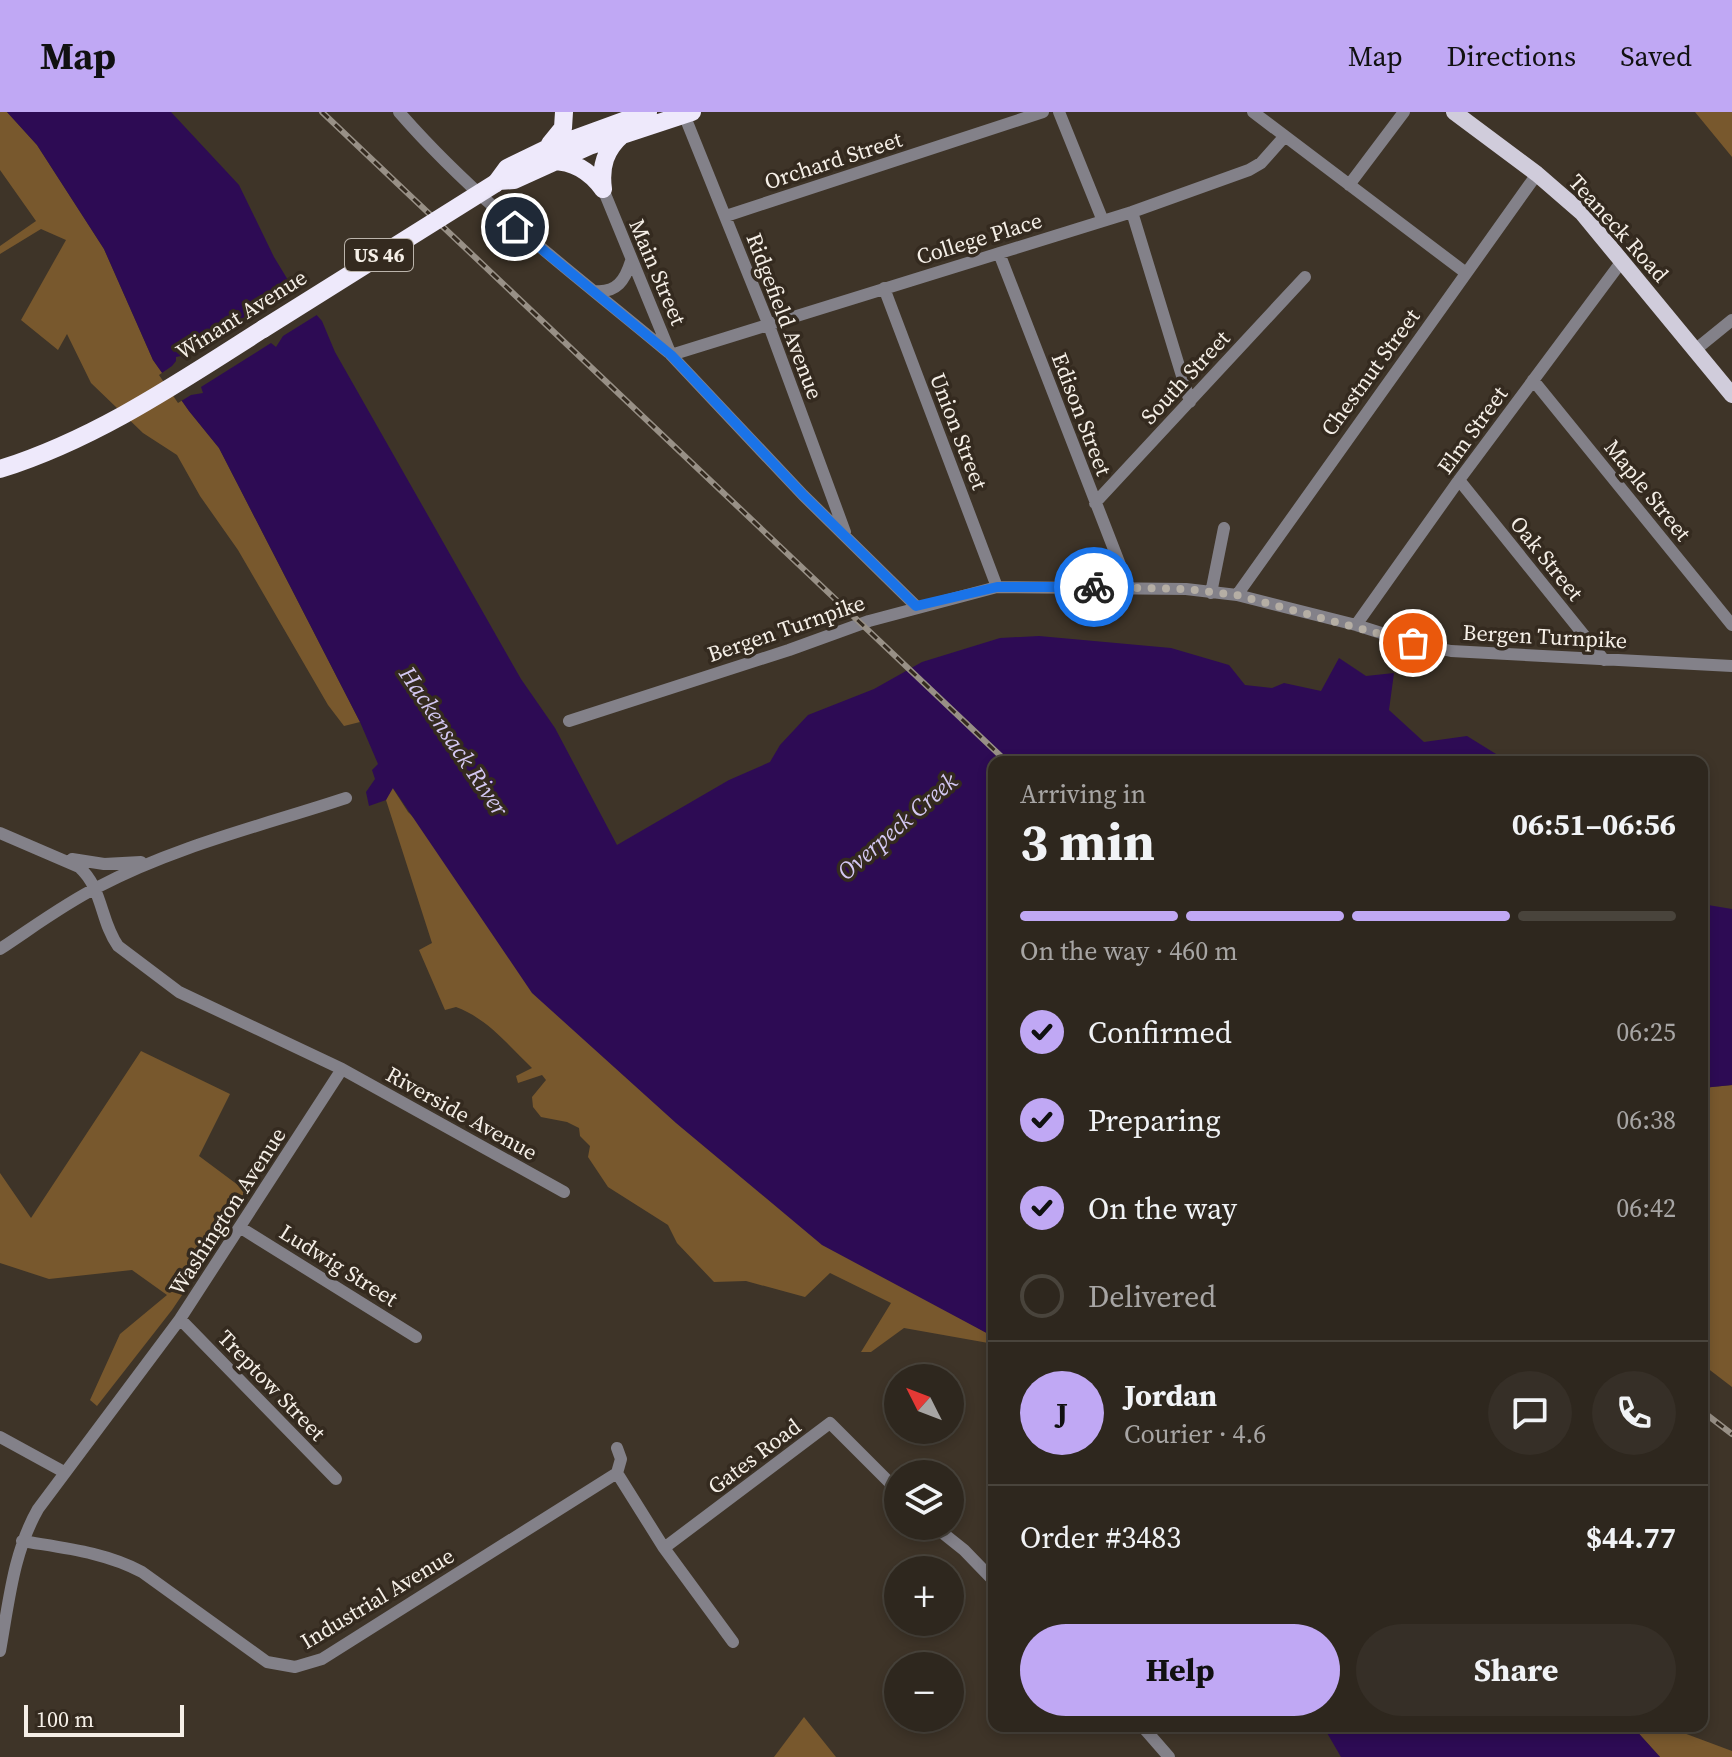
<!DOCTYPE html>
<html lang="en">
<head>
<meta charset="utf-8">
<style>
  :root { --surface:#2e271e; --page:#362f27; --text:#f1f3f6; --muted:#a7a5a4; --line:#49443c; --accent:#c0a8f4 }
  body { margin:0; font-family:"Source Serif 4",serif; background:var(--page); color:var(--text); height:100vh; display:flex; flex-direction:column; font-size:30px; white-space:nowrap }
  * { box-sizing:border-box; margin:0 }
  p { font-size:26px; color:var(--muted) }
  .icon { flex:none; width:44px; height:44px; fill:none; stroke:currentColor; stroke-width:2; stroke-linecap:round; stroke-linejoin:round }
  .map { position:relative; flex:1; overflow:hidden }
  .drawer { position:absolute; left:988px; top:644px; width:720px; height:976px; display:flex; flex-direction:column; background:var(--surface); border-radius:16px; box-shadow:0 4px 12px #0003,0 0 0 2px var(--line) }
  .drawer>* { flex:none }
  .needle { width:52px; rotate:312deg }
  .tools { position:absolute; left:884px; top:1252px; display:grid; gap:16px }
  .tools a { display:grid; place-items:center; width:80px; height:80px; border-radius:50%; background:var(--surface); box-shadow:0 4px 12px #0003,0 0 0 2px var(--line); font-size:40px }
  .scale { position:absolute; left:24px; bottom:20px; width:160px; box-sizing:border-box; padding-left:8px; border:4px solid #f5efe7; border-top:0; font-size:22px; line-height:28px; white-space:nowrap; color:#f5efe7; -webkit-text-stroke:6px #342a1f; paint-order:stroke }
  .pin { position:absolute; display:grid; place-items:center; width:68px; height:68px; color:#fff; margin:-34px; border:4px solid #fff; border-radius:50%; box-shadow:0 2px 8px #0007 }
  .courier { position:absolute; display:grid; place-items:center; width:80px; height:80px; margin:-40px; border:6px solid #1a73e8; border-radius:50%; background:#fff; color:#222; box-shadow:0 2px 10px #0007 }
  .head em { font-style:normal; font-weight:700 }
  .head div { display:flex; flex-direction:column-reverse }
  .head { display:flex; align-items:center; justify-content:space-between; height:136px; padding:0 32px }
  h1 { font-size:52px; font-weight:700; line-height:60px }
  .bar { display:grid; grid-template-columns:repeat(4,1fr); gap:12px 8px; align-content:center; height:96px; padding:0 32px }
  .bar i { height:10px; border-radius:6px; background:var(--line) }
  .bar .selected { background:var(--accent) }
  .bar p { grid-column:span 4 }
  .line { display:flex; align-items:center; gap:20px; padding:0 32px; border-top:2px solid var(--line) }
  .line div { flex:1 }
  .round { display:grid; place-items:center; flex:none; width:84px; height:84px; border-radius:42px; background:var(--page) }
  ol { padding:0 32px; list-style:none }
  li { display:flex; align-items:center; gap:24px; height:88px }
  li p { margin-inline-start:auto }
  li .icon { padding:8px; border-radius:50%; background:var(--accent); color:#111; stroke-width:4 }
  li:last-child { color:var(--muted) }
  li i { width:44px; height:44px; border:4px solid var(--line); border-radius:50% }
  .button { display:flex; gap:16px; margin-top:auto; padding:16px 32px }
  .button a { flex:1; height:92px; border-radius:48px; background:var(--accent); color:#111; font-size:32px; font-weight:700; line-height:92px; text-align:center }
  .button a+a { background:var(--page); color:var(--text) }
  header { display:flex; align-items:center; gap:48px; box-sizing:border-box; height:112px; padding:0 40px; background:var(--accent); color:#111 }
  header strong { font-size:38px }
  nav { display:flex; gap:44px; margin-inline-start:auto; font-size:28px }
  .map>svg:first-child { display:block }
  .green { fill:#78582d }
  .water { fill:#2d0b54 }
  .pier { fill:#3e3428 }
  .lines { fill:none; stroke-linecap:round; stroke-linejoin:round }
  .minor { stroke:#838189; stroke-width:12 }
  .major { stroke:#d0ccdb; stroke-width:16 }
  .highway { stroke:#eee9fb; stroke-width:18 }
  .rail-casing { stroke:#989086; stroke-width:6 }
  .rail { stroke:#342a1f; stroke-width:3; stroke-dasharray:9; stroke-linecap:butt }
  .highway-bridge { stroke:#eee9fb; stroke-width:18 }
  .done { stroke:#b5aea4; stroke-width:8; stroke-dasharray:0 14.4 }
  .route { stroke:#1a73e8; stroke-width:10 }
  .labels { text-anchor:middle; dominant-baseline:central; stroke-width:7; stroke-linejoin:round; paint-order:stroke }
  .shield { fill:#342a1f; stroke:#bbb4ab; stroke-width:2 }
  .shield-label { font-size:20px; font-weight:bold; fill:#f5efe7 }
  .street-label { font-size:22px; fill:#f5efe7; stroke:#342a1f }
  .water-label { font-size:24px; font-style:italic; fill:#d4c8f3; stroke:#342a1f }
</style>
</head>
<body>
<header>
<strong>Map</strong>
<nav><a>Map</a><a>Directions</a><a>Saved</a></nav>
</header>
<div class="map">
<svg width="1732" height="1645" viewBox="0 0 1732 1645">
  <rect width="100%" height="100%" fill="#3e3428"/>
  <path class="green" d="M0,0H7L37,33L104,137L153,248L189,299L219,336L360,610L344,614L328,593L238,438L200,384L177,343L143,321L91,271L67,222L58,238L21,208L66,128L41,117L0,142V134L36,109L0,58Z
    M1695,0H1732V45Z
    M392,675L408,700L923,1185L994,1225V1232L904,1216L871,1240H861L891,1191L830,1161L805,1185L746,1169L714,1170L677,1131L668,1113L608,1075L588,1045L590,1034L580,1024L579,1016L567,1010L541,1005L533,995L532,985L546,968L542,963L518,971L516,964L532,956C508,933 488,907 456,895L445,898L419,838L432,831L386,688Z
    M141,939L230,982L199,1044L250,1082L172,1198L97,1294L90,1288L120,1222L167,1183L132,1158L49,1167L0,1151V1061L31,1106Z
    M1732,973V1275L1702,1252V976Z
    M804,1605L836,1645H774Z
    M1632,1614H1672L1673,1617L1732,1639V1645H1660Z"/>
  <path class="water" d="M7,0H171L239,73L274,145L294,178L322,209L335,240L521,567L555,616L617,733L729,668L770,650L780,633L808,603L874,577L922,550L1000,526L1039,524L1171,536L1229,553L1245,573L1272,576L1284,571L1321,579L1339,546L1366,564L1394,561L1389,598L1424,630L1467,624L1509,650H994V887L991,893L994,909V1225L822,1133L676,1011L532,881L393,676L386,688L369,694L366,680L375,667L372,658L378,652L360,610L219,336L189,299L153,248L104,137L37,33Z
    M1702,792L1732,797V973L1702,976Z
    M1323,1614H1632L1660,1645H1341Z"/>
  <path class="pier" d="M297,176L320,201L283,224L276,235L271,231L201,275L203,281L191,283L178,291L159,263L172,254L176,249V245L181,244L184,247L254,203L252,198L256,195L259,198L264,196Z"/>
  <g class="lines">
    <path class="minor" d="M399,0C479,92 576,163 669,241
      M683,0L768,211L845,420
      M1059,0L1103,109
      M1253,0L1466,161
      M1349,73L1404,0
      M603,77L671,243L803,383L916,494
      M1132,100L1190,290
      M726,104L1043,0
      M999,141L1129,476
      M884,176L997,475
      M595,179C617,181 625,168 631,149
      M1695,238L1732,208
      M671,243L1132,100L1249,58L1261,51L1285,24
      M1533,268L1732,513
      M1459,368L1604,548
      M1095,391L1305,165
      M1211,481L1224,416
      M1237,483L1537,62
      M1356,513L1459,368L1622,149
      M569,609L789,538L869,509L997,475L1186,477L1237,483L1356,513L1413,531L1451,539L1732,554
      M0,721L79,755C103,776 100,809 118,834L179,880L342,957L180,1207L38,1397C13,1441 9,1490 0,1539
      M72,747L104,752L141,750
      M0,837C32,816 64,792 98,775C176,734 264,713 346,686
      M342,957L564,1080
      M241,1116L416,1225
      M180,1207L336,1367
      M0,1325L64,1360
      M617,1361L664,1436L733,1530
      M934,1414L964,1438L994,1469
      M22,1429C63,1436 105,1440 142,1460L267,1550L295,1555L322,1547L617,1361L621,1347L617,1336
      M664,1436L830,1311L898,1379
      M1142,1614L1169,1645"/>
    <path class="major" d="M1454,0L1537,62L1582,101L1732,283"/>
    <path class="highway" d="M550,32L563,16L564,0
      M552,49C574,49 590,59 603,77
      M498,69L514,68L589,34L692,0
      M496,71L507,56L544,38L648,0
      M603,77C600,55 605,37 623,22
      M0,357C96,327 178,271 263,217"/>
    <g class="rail-casing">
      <path id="rail" d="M322,0L1007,650
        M1702,1299L1732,1322"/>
    </g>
    <use href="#rail" class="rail"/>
    <path class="highway-bridge" d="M263,217L496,71"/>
  </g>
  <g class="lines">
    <path class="done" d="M1094,475L1186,477L1237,483L1413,531"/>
    <path class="route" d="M515,115L671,243L803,383L916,494L997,475H1094"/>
  </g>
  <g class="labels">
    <rect class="shield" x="345" y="127" width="68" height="32" rx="6"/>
    <g class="shield-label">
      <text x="379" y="143">US 46</text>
    </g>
    <g class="street-label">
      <text transform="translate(833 48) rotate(-18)">Orchard Street</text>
      <text transform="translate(1619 116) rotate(48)">Teaneck Road</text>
      <text transform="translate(979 126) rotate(-17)">College Place</text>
      <text transform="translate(658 160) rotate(67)">Main Street</text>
      <text transform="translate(241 202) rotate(-32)">Winant Avenue</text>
      <text transform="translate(785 204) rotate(69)">Ridgefield Avenue</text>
      <text transform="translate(1370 260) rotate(-54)">Chestnut Street</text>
      <text transform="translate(1185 265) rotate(-47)">South Street</text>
      <text transform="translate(1082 302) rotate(69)">Edison Street</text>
      <text transform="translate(1472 318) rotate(-54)">Elm Street</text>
      <text transform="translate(959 319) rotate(69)">Union Street</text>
      <text transform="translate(1648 378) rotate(51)">Maple Street</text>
      <text transform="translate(1547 446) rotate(51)">Oak Street</text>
      <text transform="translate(786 516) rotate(-19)">Bergen Turnpike</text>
      <text transform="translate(1545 524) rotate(3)">Bergen Turnpike</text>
      <text transform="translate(462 1001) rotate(29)">Riverside Avenue</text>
      <text transform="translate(227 1099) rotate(-57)">Washington Avenue</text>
      <text transform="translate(339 1153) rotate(32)">Ludwig Street</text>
      <text transform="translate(272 1273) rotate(46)">Treptow Street</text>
      <text transform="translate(754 1344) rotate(-37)">Gates Road</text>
      <text transform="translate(377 1486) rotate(-31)">Industrial Avenue</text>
    </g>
    <g class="water-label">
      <text transform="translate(454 629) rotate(56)">Hackensack River</text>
      <text transform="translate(897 714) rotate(-41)">Overpeck Creek</text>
    </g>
  </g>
</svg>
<div class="tools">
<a><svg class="needle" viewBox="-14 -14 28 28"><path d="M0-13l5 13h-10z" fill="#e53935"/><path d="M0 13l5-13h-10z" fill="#a7a5a4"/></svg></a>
<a><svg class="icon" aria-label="layers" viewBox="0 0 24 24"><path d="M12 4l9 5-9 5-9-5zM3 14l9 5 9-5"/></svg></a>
<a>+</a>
<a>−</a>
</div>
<div class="scale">100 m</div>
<div class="pin" style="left:1413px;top:531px;background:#ea580c"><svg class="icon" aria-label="bag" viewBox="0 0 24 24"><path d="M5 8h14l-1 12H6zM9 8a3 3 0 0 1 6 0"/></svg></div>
<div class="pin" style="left:515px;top:115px;background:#1f2937"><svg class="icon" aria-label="home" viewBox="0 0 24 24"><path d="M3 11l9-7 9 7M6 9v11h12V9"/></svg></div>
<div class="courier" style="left:1094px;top:475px"><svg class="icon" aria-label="bike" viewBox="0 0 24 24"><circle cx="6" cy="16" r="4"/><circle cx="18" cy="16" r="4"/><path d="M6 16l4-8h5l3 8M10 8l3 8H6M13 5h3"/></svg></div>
<section class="drawer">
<div class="head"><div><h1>3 min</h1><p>Arriving in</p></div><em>06:51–06:56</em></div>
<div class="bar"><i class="selected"></i><i class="selected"></i><i class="selected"></i><i></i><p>On the way · 460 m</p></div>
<ol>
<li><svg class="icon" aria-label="check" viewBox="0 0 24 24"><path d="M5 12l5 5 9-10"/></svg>Confirmed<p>06:25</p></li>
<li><svg class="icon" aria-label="check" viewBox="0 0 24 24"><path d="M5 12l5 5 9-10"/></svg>Preparing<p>06:38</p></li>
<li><svg class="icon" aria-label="check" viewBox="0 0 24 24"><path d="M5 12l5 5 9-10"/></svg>On the way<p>06:42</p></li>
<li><i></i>Delivered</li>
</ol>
<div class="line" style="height:144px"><b class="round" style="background:var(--accent);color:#111">J</b><div><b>Jordan</b><p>Courier · 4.6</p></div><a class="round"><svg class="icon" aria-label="chat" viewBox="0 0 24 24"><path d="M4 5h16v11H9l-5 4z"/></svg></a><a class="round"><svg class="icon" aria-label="phone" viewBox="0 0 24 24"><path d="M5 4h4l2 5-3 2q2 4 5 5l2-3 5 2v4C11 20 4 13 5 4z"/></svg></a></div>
<div class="line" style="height:104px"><div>Order #3483</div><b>$44.77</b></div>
<div class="button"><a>Help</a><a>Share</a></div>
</section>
</div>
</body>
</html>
